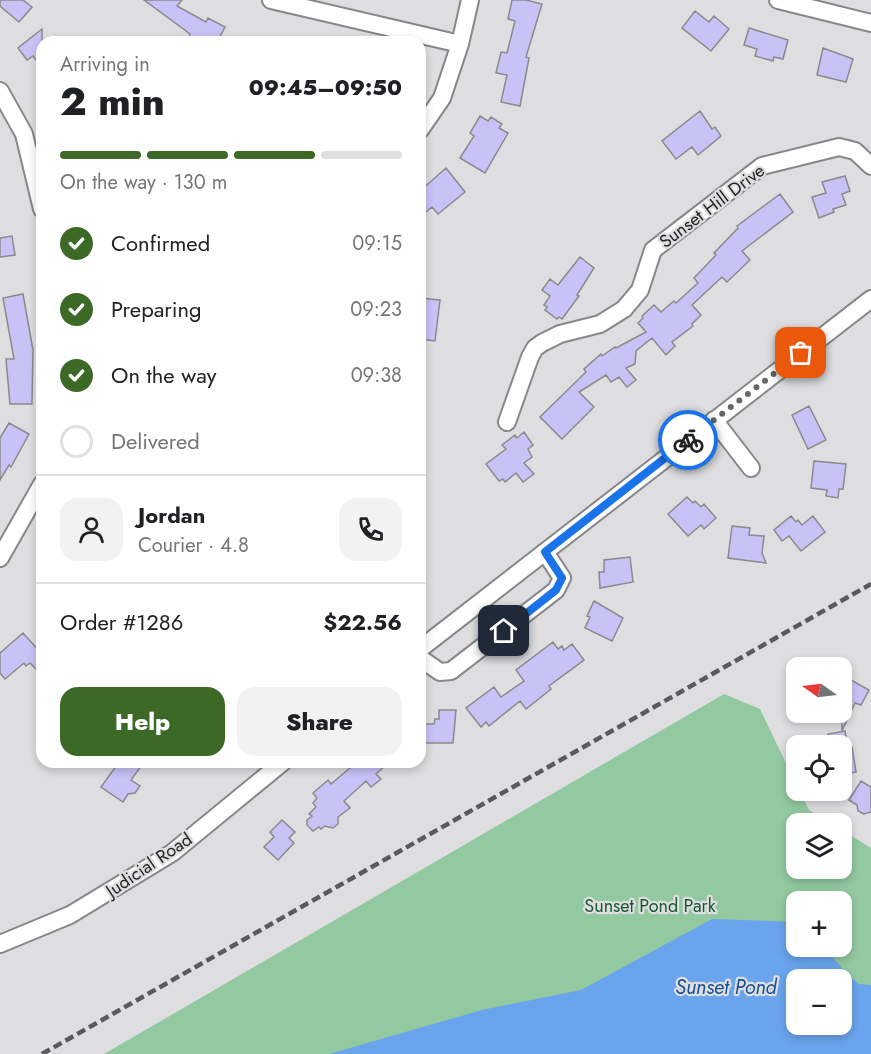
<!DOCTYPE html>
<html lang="en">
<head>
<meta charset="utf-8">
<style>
  :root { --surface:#fff; --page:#f2f2f2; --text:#202124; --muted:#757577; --line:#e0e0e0; --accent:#3d6926 }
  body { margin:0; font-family:Jost,sans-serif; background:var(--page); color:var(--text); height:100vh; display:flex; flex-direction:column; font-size:22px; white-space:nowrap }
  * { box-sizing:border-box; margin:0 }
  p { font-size:20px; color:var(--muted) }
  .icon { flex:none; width:33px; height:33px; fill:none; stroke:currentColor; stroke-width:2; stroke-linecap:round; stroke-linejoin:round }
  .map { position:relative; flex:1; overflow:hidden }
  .side { position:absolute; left:36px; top:36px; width:390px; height:732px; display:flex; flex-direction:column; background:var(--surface); border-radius:18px; box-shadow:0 3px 9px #0003 }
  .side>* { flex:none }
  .needle { width:39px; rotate:284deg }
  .tools { position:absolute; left:786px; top:657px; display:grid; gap:12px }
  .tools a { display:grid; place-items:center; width:66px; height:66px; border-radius:12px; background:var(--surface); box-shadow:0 3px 9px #0003; font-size:30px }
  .pin { position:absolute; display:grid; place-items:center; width:51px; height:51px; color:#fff; margin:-26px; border-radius:12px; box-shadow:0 3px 9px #0006 }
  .courier { position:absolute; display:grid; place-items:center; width:60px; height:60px; margin:-30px; border:4px solid #1a73e8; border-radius:50%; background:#fff; color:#222; box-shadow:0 2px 8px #0007 }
  .headline em { font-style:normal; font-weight:800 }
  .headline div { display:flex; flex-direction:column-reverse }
  .headline { display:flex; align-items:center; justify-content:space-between; height:102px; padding:0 24px }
  h1 { font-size:39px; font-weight:800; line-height:45px }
  .bar { display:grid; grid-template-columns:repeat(4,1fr); gap:9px 6px; align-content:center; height:72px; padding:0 24px }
  .bar i { height:8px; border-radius:4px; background:var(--line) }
  .bar .selected { background:var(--accent) }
  .bar p { grid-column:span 4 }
  .line { display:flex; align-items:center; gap:15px; padding:0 24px; border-top:2px solid var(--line) }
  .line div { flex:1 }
  .round { display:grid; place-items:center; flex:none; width:63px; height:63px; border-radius:18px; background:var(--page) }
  ol { padding:0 24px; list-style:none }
  li { display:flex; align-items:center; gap:18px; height:66px }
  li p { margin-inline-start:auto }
  li .icon { padding:6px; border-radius:50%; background:var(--accent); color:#fff; stroke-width:4 }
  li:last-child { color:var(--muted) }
  li i { width:33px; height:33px; border:3px solid var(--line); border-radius:50% }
  .primary-button { display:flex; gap:12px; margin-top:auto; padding:12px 24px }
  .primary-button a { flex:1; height:69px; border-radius:18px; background:var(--accent); color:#fff; font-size:24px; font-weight:800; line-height:69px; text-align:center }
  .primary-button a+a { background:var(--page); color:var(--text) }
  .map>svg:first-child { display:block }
  .green { fill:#92c9a0; fill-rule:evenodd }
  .water { fill:#69a4ec; fill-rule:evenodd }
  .building { fill:#c8c2f7; stroke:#8a8a8d; stroke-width:1.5 }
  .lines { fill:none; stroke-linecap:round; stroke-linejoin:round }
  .minor-casing { stroke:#87878a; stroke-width:20 }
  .minor { stroke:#fff; stroke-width:16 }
  .rail { stroke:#5a5a5c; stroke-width:4.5; stroke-dasharray:9 4.5; stroke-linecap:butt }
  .done { stroke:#666667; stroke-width:6; stroke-dasharray:0 10.8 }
  .route { stroke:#1a73e8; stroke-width:8 }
  .labels { text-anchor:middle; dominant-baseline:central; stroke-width:4.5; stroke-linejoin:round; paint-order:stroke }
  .street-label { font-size:18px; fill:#252526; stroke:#dedee1 }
  .park-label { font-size:18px; fill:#195931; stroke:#dedee1 }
  .water-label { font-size:20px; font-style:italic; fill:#155192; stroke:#dedee1 }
</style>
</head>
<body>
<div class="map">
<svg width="871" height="1054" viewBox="0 0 871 1054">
  <rect width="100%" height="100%" fill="#dedee1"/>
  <path class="green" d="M724,694L760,709L796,784V790L800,791L809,810L831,823L796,824V868H842V830L871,848V1054H104ZM796,902H842V946H796ZM796,980H842V1024H796Z"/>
  <path class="water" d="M712,919L796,922V946L822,947L858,984L871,985V1054H329L482,1010L581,990ZM796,980H842V1024H796Z"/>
  <path class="building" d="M0,0H23L32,7L19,22L0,6Z
    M144,0H182L177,6L206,22L208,18L225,27L217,42H186L190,34Z
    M512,0H526L542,4L526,57L529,58L520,106L501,102L507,75L496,73L501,52L507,53L515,21L508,19Z
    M695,11L709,22L714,16L729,29L711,51L682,28Z
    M749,28L788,40L783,59L774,57L773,61L755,56L757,49L744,45Z
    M42,29V68L33,56L27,60L18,48Z
    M823,48L853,59L846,82L817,75Z
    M700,111L712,129L715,127L721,136L698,155L692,147L676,159L662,141Z
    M480,116L488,121L491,117L502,124L499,128L508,133L485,173L460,158L474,136L470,133Z
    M446,168L465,192L438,214L432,207L420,217V191Z
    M845,176L850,191L842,194L846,205L833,209L834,212L819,218L812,197L826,193L822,182Z
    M780,194L793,212L742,251L750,260L727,282L722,277L692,305L701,315L692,324L693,326L672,342L675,346L666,355L652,338L636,351L635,364L626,368L636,380L627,387L619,377L611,382L606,375L579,392L594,407L562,439L540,417L586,372L584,369L601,354L602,356L615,347L616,348L646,332L638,323L643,318L642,316L654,305L661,312L674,301L676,303L698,283L694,278L716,255L714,253L738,228L737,226Z
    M12,236L15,255L0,257V238Z
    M580,257L594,268L577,295L579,296L562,319L559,317L557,319L545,310L547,307L544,305L550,296L542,290L550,279L558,285Z
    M23,294L33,350L32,404H10L6,359H14L3,298Z
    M420,298L440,300L435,341L420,339Z
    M809,406L826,440L808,449L792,415Z
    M9,423L29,434L11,467L9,465L0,480V438Z
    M524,432L533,445L528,449L532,457L524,463L534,474L523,482L516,473L505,482L503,479L499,481L486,464L506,449L502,445L515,435L517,438Z
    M814,461L846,464L843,489H839L838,498L826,496L827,490L811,488Z
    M687,497L693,503L695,501L701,507L704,504L716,518L704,529L701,525L688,536L668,514Z
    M791,516L796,522L798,520L802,525L813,516L825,532L801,551L789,536L782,541L774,530Z
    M732,526L750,528L749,535L764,536L762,553L766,563L728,558Z
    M630,557L633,582L600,588L599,572H604V560Z
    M594,601L623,618L612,641L585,628L590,617L587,616Z
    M23,633L42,654V664L36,669L30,663L26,666L24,663L5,679L0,673V653Z
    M553,642L558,649L562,646L564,650L572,644L584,660L549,686L551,689L526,709L520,701L489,726L486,722L481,727L466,708L494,687L501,697L524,681L516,670Z
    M842,675L869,690L861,705L855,703L842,731Z
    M439,710H456L453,743H425V724H434L435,719H439Z
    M845,731L848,746H830L828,734Z
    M852,747L856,772L842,774V749Z
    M119,762H144L131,780L140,786L135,793L128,794L123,802L101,787Z
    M357,762H389L376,774L381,779L371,787L366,781L344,801L350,808L338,817V824L333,828L325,826L321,829L319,827L313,831L307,825V820L312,816L309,814L316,807L313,803L317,798L313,793L328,780L331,784Z
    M861,781L871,787V812L864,814L858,811L857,805L849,800Z
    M282,820L295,832L289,838L294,843L278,860L264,847L274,837L270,832Z"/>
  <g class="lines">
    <g class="minor-casing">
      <path id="minor" d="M271,0L460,44
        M778,0L871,23
        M0,91L24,134L42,209
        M420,130L442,98L460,44L470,0
        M714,420L751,468
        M507,422L530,357L535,348L542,343L560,334L600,324L624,309L640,290L653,250L762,166L839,147L855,151L871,166
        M0,558L42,484
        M420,649L871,299
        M420,658L440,672L451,671L556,590L562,578L545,552
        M0,944L70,915L172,853L283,762"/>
    </g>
    <use href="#minor" class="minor"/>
    <path class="rail" d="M42,1054L871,584"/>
  </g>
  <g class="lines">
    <path class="done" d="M688,440L801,353"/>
    <path class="route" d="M504,631L556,590L562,578L545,552L688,440"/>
  </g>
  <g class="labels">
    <g class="street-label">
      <text transform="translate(712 206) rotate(-37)">Sunset Hill Drive</text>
      <text transform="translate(149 865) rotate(-34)">Judicial Road</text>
    </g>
    <g class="park-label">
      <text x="650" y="906">Sunset Pond Park</text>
    </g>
    <g class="water-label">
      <text x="726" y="987">Sunset Pond</text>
    </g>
  </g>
</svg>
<div class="tools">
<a><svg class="needle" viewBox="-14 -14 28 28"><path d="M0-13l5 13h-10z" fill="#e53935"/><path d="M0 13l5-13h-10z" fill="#757577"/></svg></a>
<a><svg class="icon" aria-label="locate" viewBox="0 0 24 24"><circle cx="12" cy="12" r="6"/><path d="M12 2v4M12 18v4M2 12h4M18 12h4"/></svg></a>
<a><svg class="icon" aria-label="layers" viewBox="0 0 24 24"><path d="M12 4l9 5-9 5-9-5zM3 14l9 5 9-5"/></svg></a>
<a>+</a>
<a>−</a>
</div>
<div class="pin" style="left:801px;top:353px;background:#ea580c"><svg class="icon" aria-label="bag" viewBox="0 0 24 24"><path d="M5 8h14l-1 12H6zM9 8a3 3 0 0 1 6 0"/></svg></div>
<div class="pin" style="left:504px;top:631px;background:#1f2937"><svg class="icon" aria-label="home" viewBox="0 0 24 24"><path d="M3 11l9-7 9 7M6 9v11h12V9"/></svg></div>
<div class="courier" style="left:688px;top:440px"><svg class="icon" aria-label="bike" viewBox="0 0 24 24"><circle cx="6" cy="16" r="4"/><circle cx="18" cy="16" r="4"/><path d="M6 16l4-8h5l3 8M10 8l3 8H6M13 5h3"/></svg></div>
<section class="side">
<div class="headline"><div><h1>2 min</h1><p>Arriving in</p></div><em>09:45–09:50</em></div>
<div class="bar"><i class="selected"></i><i class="selected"></i><i class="selected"></i><i></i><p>On the way · 130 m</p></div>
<ol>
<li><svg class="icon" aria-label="check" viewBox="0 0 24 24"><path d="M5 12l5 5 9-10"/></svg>Confirmed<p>09:15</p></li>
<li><svg class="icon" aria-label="check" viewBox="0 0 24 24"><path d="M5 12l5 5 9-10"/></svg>Preparing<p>09:23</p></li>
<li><svg class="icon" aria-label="check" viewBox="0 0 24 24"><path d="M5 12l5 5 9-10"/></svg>On the way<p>09:38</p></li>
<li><i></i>Delivered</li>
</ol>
<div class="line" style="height:108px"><a class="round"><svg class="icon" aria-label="person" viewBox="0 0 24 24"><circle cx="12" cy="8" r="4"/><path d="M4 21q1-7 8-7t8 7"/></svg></a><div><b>Jordan</b><p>Courier · 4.8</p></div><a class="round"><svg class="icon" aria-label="phone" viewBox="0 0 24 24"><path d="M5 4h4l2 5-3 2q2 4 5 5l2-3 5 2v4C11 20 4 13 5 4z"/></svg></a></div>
<div class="line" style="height:78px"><div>Order #1286</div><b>$22.56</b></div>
<div class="primary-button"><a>Help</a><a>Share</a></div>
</section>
</div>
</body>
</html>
